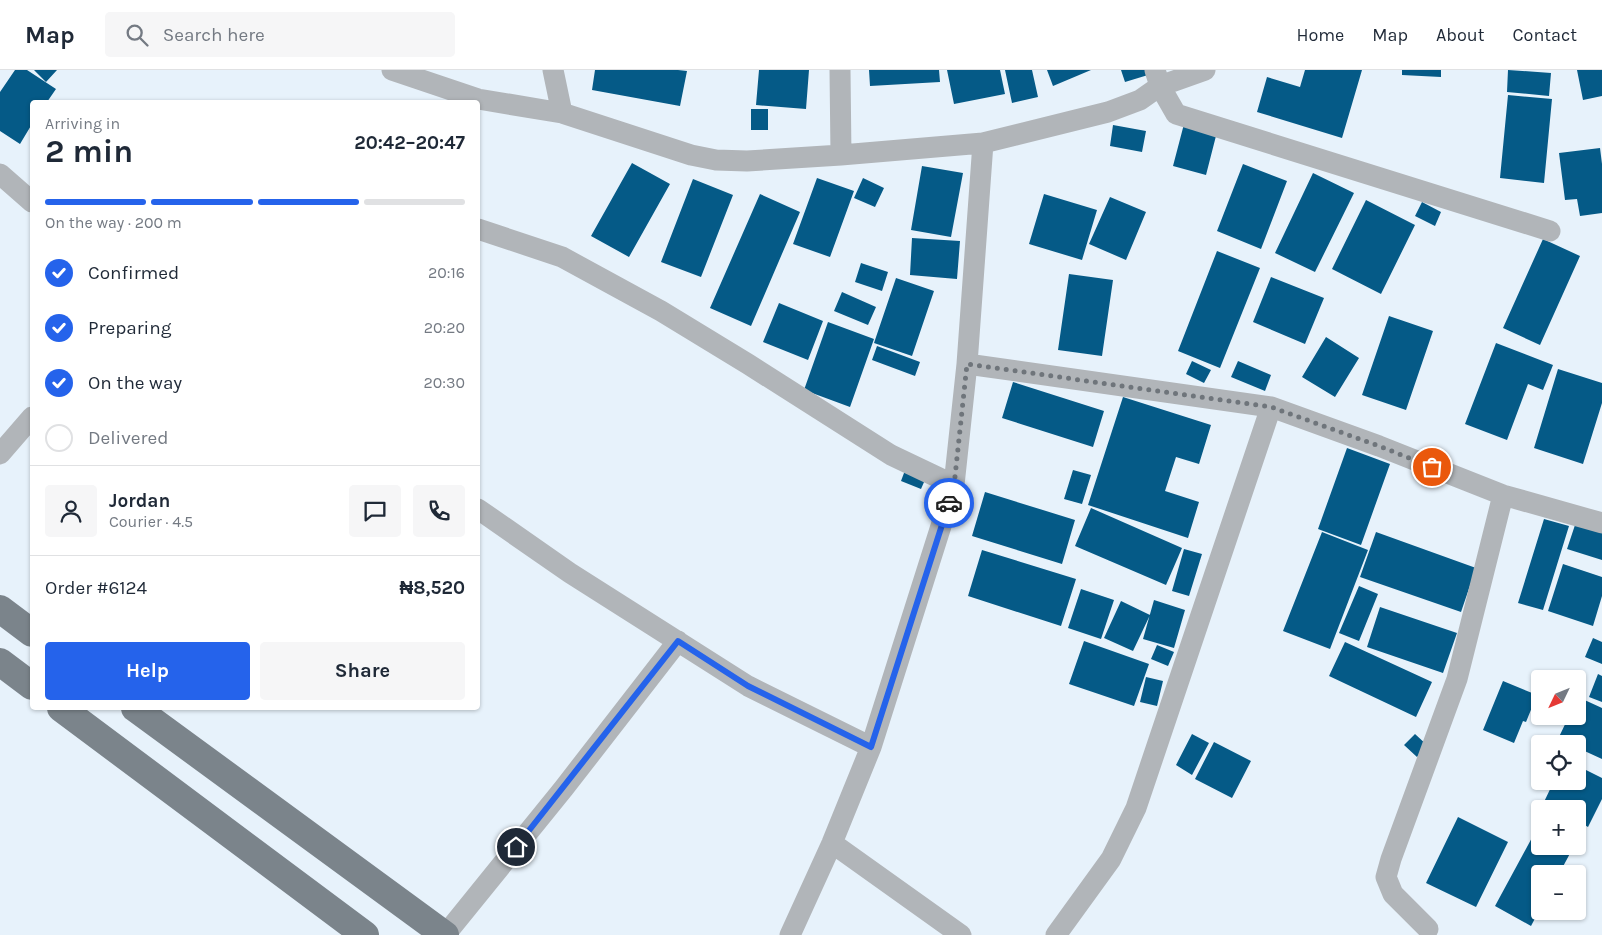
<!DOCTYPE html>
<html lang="en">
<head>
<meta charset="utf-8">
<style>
  :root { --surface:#fff; --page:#f6f6f7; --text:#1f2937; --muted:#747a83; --line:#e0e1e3; --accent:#2563eb }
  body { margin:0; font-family:Karla,sans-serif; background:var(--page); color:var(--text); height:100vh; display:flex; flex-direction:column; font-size:19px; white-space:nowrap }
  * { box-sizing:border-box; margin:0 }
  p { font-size:16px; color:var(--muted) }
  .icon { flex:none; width:28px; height:28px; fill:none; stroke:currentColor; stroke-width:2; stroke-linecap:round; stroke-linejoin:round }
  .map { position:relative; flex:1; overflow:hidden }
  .side { position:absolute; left:30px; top:30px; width:450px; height:610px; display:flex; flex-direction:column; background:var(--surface); border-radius:5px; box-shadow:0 1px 4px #0004 }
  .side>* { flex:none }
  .needle { width:32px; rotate:227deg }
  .tools { position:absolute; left:1531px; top:600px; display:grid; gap:10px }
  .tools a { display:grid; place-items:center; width:55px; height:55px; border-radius:5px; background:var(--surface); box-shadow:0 1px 4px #0004; font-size:25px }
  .pin { position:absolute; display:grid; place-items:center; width:42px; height:42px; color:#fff; margin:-21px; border:2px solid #fff; border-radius:50%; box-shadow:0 1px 5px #0007 }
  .courier { position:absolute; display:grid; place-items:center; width:50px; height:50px; margin:-25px; border:4px solid #2563eb; border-radius:50%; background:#fff; color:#222; box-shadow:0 1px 6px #0007 }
  .headline em { font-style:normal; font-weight:700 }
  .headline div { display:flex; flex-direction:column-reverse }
  .headline { display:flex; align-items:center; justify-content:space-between; height:85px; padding:0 15px }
  h1 { font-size:32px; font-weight:700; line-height:38px }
  .bar { display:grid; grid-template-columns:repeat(4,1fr); gap:8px 5px; align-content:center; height:60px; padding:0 15px }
  .bar i { height:6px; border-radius:4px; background:var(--line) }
  .bar .on { background:var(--accent) }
  .bar p { grid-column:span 4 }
  .line { display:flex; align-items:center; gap:12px; padding:0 15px; border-top:1px solid var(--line) }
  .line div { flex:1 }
  .round { display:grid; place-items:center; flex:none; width:52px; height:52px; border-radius:5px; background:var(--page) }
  ol { padding:0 15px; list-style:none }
  li { display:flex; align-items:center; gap:15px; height:55px }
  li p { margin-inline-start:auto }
  li .icon { padding:5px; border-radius:50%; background:var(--accent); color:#fff; stroke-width:4 }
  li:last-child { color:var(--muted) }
  li i { width:28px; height:28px; border:2px solid var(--line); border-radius:50% }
  .cta { display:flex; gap:10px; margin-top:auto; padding:10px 15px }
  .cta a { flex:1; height:58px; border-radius:5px; background:var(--accent); color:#fff; font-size:20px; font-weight:700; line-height:58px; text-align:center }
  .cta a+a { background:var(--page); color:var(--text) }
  header { display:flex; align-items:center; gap:30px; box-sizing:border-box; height:70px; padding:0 25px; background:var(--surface); border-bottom:1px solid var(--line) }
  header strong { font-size:24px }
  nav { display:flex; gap:28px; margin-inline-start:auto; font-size:18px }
  .search { width:350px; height:45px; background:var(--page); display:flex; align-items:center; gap:12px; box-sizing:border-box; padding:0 18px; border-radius:5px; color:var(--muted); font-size:19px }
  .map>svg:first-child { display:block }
  .building { fill:#055a87 }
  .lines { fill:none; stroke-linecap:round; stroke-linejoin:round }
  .street { stroke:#b1b5b9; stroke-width:21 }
  .primary { stroke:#7b848b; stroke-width:28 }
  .done { stroke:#6f757b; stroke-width:5; stroke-dasharray:0 9 }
  .route { stroke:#2563eb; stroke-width:6 }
</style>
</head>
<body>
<header>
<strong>Map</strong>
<div class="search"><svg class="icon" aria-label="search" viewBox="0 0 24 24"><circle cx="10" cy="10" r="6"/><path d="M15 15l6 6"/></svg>Search here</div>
<nav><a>Home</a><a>Map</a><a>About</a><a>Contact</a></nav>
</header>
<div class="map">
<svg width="1602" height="865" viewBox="0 0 1602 865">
  <rect width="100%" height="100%" fill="#e7f2fb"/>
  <path class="building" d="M15,0H27L56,19L47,32H32V54L20,74L0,61V22Z
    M34,0H57L46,12Z
    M595,0H678L687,1L680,36L592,20Z
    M759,0H809L806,39L756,35Z
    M869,0H939L940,12L870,16Z
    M947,0H1000L1005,24L954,34Z
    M1005,0H1032L1038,27L1012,33Z
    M1047,0H1091L1053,16Z
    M1121,0H1147L1148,5L1125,12Z
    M1305,0H1362L1342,68L1257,42L1267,7L1300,17Z
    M1402,0H1441V7L1402,5Z
    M1508,0L1551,3L1549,26L1507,22Z
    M1577,0H1602V26L1583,30Z
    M1508,25L1552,29L1544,113L1500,108Z
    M751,39H768V60H751Z
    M1184,54L1217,62L1206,105L1173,96Z
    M1113,55L1146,61L1142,82L1110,76Z
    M1600,78L1602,94V143L1580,146L1577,129L1565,130L1559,83Z
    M632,93L670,114L629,187L591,166Z
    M1243,94L1287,111L1261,179L1217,161Z
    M922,96L963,103L951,167L911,160Z
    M1313,103L1354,123L1315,202L1275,183Z
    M817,108L854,121L830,187L793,174Z
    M863,108L884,118L875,137L854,128Z
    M693,109L733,125L701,207L661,192Z
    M760,124L800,142L751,256L710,238Z
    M1044,124L1097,140L1082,190L1029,174Z
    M1110,127L1146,142L1126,190L1089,174Z
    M1366,130L1415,155L1381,224L1332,199Z
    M1422,132L1441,142L1435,156L1415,146Z
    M912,168L960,171L957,209L910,205Z
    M1543,169L1580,186L1540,275L1503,258Z
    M1217,181L1260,198L1220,298L1178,281Z
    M861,193L888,202L882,221L855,212Z
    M1069,204L1113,210L1102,286L1058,280Z
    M1271,207L1324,228L1305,274L1253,252Z
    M896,208L934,221L912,286L874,273Z
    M842,222L876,237L868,255L834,241Z
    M779,233L823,251L808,290L763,272Z
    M1389,246L1433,261L1406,340L1362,325Z
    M828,252L874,269L850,337L804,320Z
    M1326,267L1359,288L1335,327L1302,307Z
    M1496,273L1553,295L1543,320L1528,314L1507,370L1465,354Z
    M877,276L920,292L915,306L872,290Z
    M1192,291L1211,300L1204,313L1186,304Z
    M1238,291L1271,305L1265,321L1231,307Z
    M1558,299L1602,313V333L1583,394L1534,378Z
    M1013,312L1104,341L1093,377L1002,348Z
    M1123,327L1211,355L1199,394L1176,387L1165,421L1199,432L1188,468L1088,435Z
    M1347,378L1390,394L1361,475L1318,459Z
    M907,395L928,403L921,419L901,411Z
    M1073,400L1091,405L1082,434L1064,429Z
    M985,422L1075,450L1062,494L972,466Z
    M1091,438L1182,478L1166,515L1075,476Z
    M1544,449L1569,456L1543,540L1518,533Z
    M1577,449L1602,457V490L1567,479Z
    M1322,462L1368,480L1330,579L1283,561Z
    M1376,462L1476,498L1461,542L1360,507Z
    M1184,479L1202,484L1189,526L1172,521Z
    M982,480L1076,509L1061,556L968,526Z
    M1563,494L1602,507V526L1593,556L1548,541Z
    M1359,516L1378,524L1359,571L1339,563Z
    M1081,519L1114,530L1101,569L1068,558Z
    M1154,530L1185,540L1174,578L1143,569Z
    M1121,531L1150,545L1133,581L1104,568Z
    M1380,537L1457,563L1443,603L1367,577Z
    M1593,568L1602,572V594L1585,587Z
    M1084,571L1149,594L1134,636L1069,614Z
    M1345,572L1432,612L1416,647L1329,606Z
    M1157,575L1174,582L1168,596L1151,589Z
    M1598,604L1602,606V632L1589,627Z
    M1146,607L1163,611L1157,636L1140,632Z
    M1503,611L1537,625L1526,652L1523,651L1514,673L1483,660Z
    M1578,627L1602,638V689L1578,678V674H1569L1558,669L1569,646H1578Z
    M1192,664L1209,673L1192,705L1176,695Z
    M1415,664L1428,676L1417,687L1404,675Z
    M1214,672L1251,691L1232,728L1195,709Z
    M1578,696L1602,708V729L1588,757L1578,751V739H1552L1543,734L1554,711H1578Z
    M1458,747L1508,772L1476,837L1426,813Z
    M1540,753V776H1574L1559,804H1540V839L1531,856L1495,836Z"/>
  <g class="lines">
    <path class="street" d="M392,0L478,29L562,43L691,85L716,90L747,91L841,85L983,73L1108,42L1140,30L1160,16L1205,0
      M553,0L562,43
      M840,0L841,85
      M1155,0L1160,16L1176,44L1550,161
      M0,104L32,132
      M478,159L562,187L661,241L748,294L891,385L954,415
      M967,294L1271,337L1379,376L1503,425L1602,453
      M0,384L32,347
      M478,439L570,503L748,616L871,677
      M832,773L961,865
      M1428,859L1393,824L1386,807L1391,789L1457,609L1503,425
      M445,865L564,718L678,571
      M790,865L832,773L871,677L954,415L967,294L983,73
      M1056,865L1111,789L1136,738L1271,337"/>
    <path class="primary" d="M0,539L32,563
      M0,592L32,616
      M61,638L365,865
      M135,638L445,865"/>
  </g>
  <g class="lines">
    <path class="done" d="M949,433L954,416L967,294L1271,337L1379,376L1432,397"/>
    <path class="route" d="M516,777L678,571L748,616L871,677L949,433"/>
  </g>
</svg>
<div class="tools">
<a><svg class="needle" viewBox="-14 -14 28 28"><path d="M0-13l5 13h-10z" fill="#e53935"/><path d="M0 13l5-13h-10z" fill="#747a83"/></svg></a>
<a><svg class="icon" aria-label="locate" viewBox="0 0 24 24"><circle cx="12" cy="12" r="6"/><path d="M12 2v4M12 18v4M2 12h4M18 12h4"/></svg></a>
<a>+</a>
<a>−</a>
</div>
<div class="pin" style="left:1432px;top:397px;background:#ea580c"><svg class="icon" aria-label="bag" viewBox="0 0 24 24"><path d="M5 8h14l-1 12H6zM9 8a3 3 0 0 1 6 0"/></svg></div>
<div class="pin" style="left:516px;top:777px;background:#1f2937"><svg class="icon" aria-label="home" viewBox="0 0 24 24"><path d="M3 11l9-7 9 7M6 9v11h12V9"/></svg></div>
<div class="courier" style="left:949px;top:433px"><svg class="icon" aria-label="car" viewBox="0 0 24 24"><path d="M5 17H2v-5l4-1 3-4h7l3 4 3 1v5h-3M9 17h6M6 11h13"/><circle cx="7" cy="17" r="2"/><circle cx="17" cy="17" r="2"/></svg></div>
<section class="side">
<div class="headline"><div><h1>2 min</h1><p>Arriving in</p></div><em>20:42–20:47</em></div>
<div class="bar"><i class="on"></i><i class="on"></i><i class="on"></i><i></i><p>On the way · 200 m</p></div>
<ol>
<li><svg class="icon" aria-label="check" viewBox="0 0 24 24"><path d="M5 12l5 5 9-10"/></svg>Confirmed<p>20:16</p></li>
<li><svg class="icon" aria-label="check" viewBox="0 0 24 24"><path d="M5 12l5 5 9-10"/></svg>Preparing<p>20:20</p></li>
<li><svg class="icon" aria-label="check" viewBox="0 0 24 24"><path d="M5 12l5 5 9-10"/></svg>On the way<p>20:30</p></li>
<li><i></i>Delivered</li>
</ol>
<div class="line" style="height:90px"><a class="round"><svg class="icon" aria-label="person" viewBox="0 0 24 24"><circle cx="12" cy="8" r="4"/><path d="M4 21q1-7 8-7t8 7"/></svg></a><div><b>Jordan</b><p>Courier · 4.5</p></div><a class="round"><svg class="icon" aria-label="chat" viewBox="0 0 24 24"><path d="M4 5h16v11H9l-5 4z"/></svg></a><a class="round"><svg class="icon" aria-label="phone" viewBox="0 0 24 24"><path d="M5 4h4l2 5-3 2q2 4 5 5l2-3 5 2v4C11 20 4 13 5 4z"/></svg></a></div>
<div class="line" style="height:65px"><div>Order #6124</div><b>₦8,520</b></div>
<div class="cta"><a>Help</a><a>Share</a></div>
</section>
</div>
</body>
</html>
